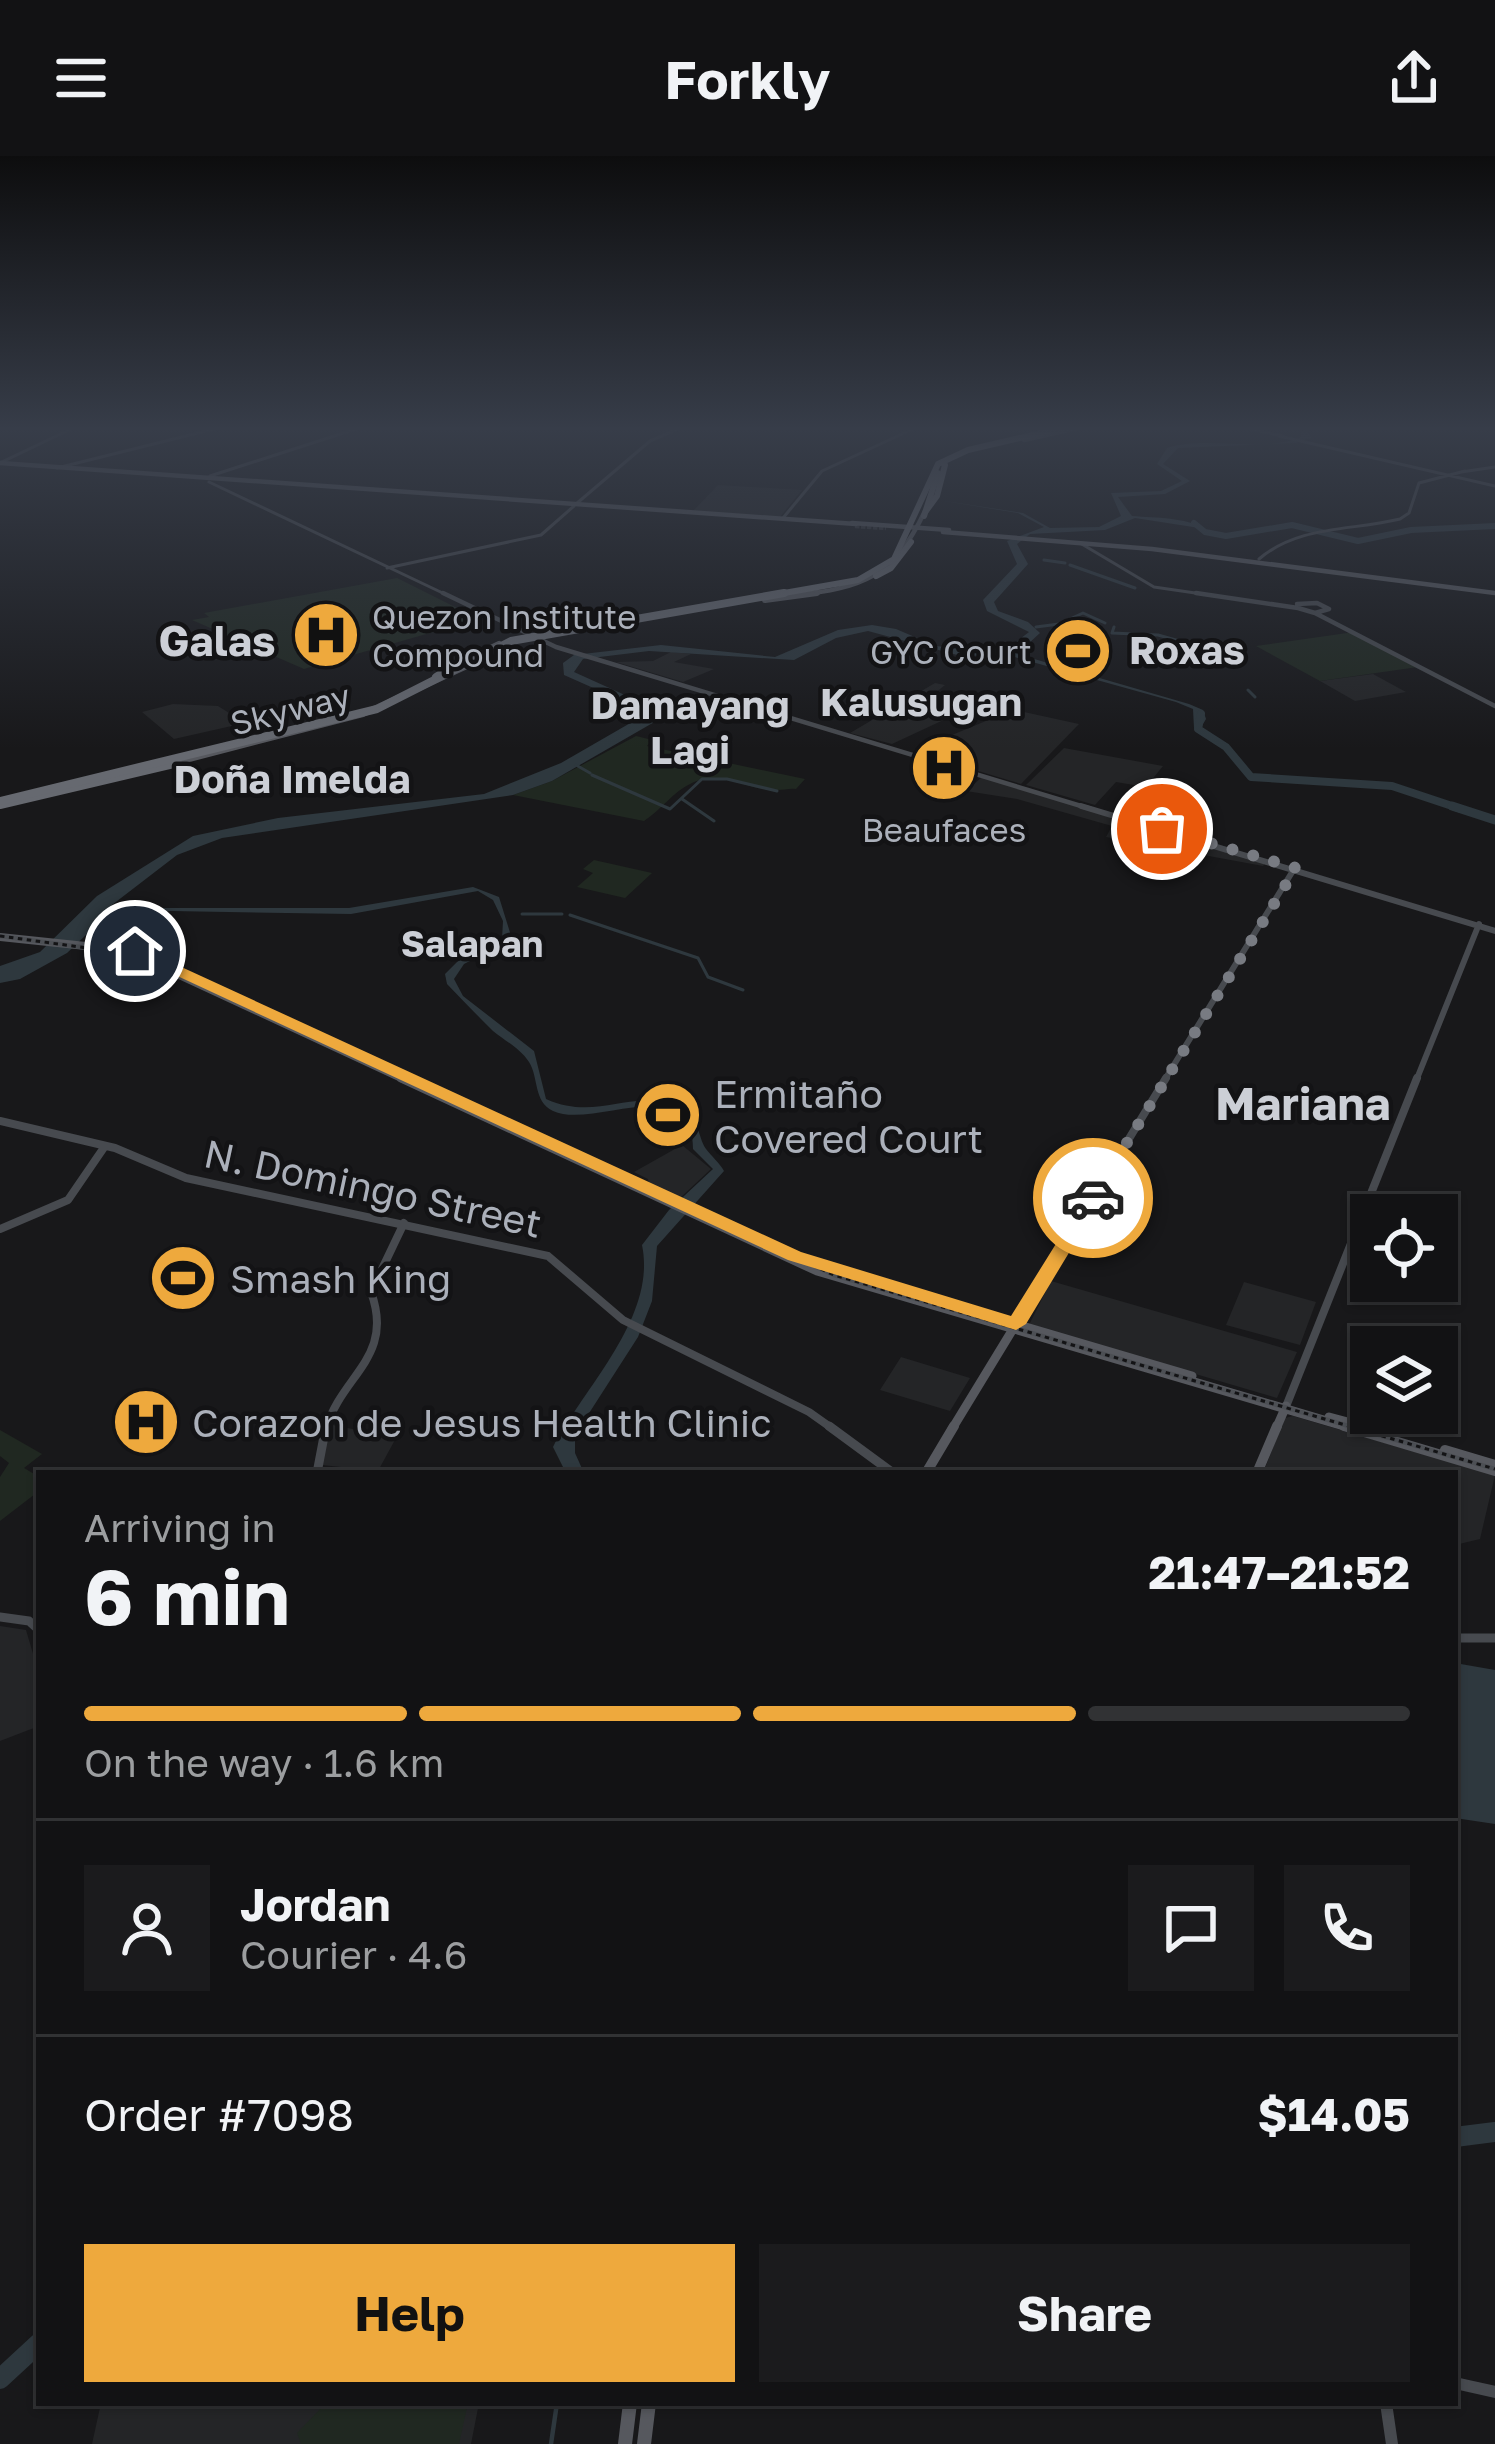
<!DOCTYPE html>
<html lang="en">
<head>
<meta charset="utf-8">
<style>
  :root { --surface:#121214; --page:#1b1b1d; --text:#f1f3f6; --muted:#9c9ea0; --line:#313234; --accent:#eea93d }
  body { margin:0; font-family:"Golos Text",sans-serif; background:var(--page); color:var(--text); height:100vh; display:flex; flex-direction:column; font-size:45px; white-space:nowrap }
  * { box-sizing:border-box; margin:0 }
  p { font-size:39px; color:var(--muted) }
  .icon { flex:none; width:66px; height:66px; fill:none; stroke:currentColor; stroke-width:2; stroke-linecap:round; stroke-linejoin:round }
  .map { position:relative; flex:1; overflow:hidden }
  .panel { position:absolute; left:36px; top:1314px; width:1422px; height:936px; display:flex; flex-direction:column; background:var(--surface); border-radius:0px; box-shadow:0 3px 9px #0004,0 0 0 3px var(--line) }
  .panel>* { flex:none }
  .controls { position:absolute; left:1350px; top:1038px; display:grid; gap:24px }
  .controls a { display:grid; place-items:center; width:108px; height:108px; border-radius:0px; background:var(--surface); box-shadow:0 3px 9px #0004,0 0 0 3px var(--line); font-size:60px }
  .pin { position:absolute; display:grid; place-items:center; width:102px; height:102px; color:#fff; margin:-51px; border:6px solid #fff; border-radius:50%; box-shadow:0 3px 12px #0007 }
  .courier { position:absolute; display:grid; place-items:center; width:120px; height:120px; margin:-60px; border:9px solid #eea93d; border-radius:50%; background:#fff; color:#222; box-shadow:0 3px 15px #0007 }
  .headline em { font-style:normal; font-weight:700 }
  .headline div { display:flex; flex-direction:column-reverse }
  .headline { display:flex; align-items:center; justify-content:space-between; height:204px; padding:0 48px }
  h1 { font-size:78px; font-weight:700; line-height:90px }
  .bar { display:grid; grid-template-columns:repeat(4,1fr); gap:18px 12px; align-content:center; height:144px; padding:0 48px }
  .bar i { height:15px; border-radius:9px; background:var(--line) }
  .bar .selected { background:var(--accent) }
  .bar p { grid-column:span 4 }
  .line { display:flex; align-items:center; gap:30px; padding:0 48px; border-top:3px solid var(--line) }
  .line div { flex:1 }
  .round { display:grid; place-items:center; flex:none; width:126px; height:126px; border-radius:0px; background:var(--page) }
  .primary-button { display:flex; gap:24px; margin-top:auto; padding:24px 48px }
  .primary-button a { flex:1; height:138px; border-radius:0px; background:var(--accent); color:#111; font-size:48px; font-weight:700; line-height:138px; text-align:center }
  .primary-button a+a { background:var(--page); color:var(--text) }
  header { display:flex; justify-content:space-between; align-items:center; height:156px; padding:0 48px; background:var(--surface); font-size:54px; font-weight:700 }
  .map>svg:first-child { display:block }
  .built { fill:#242527 }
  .green { fill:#202821 }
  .water { fill:#2e383e }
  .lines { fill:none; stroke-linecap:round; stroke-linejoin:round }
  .stream-far1 { stroke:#2e383e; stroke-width:3 }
  .stream { stroke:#2e383e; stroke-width:4.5 }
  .river-far3 { stroke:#2e383e; stroke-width:6 }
  .river-far2 { stroke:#2e383e; stroke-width:8 }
  .river-far1 { stroke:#2e383e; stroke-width:9 }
  .river { stroke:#2e383e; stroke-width:20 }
  .primary-tunnel { stroke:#35363a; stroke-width:4.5; stroke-dasharray:4.5 1.5; stroke-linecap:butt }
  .secondary-far5 { stroke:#474a4f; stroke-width:3 }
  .secondary-far4 { stroke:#474a4f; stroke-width:4.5 }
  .secondary-far3 { stroke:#474a4f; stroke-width:6 }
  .secondary-far2 { stroke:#474a4f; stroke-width:8 }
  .secondary-far1 { stroke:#474a4f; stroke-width:9 }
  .secondary { stroke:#474a4f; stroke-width:12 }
  .primary-far5 { stroke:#56585e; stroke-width:4.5 }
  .primary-far4 { stroke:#56585e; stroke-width:6 }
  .primary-far3 { stroke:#56585e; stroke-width:8 }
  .primary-far2 { stroke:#56585e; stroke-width:9 }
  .primary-far1 { stroke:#56585e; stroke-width:10 }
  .primary { stroke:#56585e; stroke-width:14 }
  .motorway-far1 { stroke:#666970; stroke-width:6 }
  .motorway { stroke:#666970; stroke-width:8 }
  .rail-casing { stroke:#4c4f54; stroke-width:4.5 }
  .rail { stroke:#131315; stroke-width:3; stroke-dasharray:4.5; stroke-linecap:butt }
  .motorway-bridge-far1 { stroke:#666970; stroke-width:6 }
  .motorway-bridge { stroke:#666970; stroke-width:8 }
  .route { fill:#eea93d }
  .done { stroke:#787b82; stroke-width:12; stroke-dasharray:0 21.6 }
  .labels { text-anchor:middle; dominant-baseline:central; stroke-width:9; stroke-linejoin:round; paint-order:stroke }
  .far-poi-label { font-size:33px; fill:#abb0ba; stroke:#131315; text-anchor:start }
  .far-street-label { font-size:33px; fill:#abb0ba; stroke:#131315 }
  .far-neighbourhood-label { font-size:36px; font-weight:bold; fill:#cccfd6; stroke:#131315 }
  .far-quarter-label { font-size:39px; font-weight:bold; fill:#cccfd6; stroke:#131315 }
  .poi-label { font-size:39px; fill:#abb0ba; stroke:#131315; text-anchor:start }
  .street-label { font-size:39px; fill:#abb0ba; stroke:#131315 }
  .far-district-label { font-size:42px; font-weight:bold; fill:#cccfd6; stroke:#131315 }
  .quarter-label { font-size:45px; font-weight:bold; fill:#cccfd6; stroke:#131315 }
</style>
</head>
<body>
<header><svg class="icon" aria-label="menu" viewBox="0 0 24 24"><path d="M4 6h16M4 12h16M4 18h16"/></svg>Forkly<svg class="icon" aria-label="share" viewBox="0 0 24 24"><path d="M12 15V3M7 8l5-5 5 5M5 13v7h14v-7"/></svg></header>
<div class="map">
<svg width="1495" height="2288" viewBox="0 0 1495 2288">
  <rect width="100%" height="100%" fill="#18181a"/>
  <path class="built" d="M718,329L802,334L780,361L693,355Z
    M671,496L691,498L674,506L714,513L683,526L616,506L653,505Z
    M1373,518L1406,536L1355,545L1320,525Z
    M935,527L945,529L934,538L965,554L892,588L850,577Z
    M173,548L218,550L245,567L174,583L142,556Z
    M1024,556L1079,568L1021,628L935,602L959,592L952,579L993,562Z
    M1064,592L1163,610L1146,631L1116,626L1095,649L1026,629Z
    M982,621L1266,706L1263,710L1106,681L1112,670L1017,643L966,635Z
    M682,989L711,1013L679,1043L649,1030L648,1023L634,1016Z
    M1051,1125L1297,1196L1277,1242L1029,1169Z
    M1244,1126L1316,1146L1300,1189L1226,1169Z
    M901,1201L970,1222L950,1255L880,1234Z
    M1293,1260L1495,1319L1480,1383L1455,1389V1317H1263L1285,1262Z
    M328,1268L396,1282L378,1315L322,1309Z
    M0,1470L26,1474L39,1518V1570L0,1585Z
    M101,2247H479L471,2288H92Z"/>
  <path class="green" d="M397,422L479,463L304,513L192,464L209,461L204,457Z
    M1354,476L1418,511L1320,525L1256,490Z
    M636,580L652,584L647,590L805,623L796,633C790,632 784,634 777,634C746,635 721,611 690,628C673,636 661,654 644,665L513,639L552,625Z
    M594,704L652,717L625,742L577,731L593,717L583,713Z
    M0,1274L42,1298L24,1312L39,1321V1335L0,1365V1321L9,1307L0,1300Z
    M326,2247H468L459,2288H301L297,2277Z"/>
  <path class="water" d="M1301,272H1307L1311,282L1295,287L1178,292L1163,308L1190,325L1165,338L1118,341L1132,360C1157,362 1184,361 1206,373L1135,362L1105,374L1030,378L1017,388L1028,408L994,446L998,455L1028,466L1040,477L1017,498L1189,548L1203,554L1206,563L1200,573L1194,572L1193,553L1176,546L1007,499L961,500L868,475L836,482L794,504L649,495L583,503L574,516L658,554L663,561L552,625L513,639L222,682L177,699L108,752H349L473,731L499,741L512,783L464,808L454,823L463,840L534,895L546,943C604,969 640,922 689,961C700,969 699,983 706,993C712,1001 719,1006 724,1015L657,1090L652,1145L638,1181L575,1279V1297L584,1317H566L553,1291C585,1230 657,1161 642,1089L669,1054L713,1013L693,993C693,912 594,974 553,955C533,945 539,922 529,906C520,892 505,885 493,875C477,859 462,844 447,828L445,818L458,805L502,783L503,765L493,744L478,735L351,758L171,755L106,760L67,797L20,823L0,827V810L40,796L97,740L193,680L278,662L484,638L561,607L639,562L634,550L564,519L563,507L574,499L661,489L775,501L838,474L872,469L896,473L936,490L981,495L1011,490L1029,476L987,455L983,444L1017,408L1007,385L1044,371L1018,357L938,344L1023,357L1050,372L1099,371L1121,360L1111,337L1161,335L1182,325L1157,308L1167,292C1209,279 1260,298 1301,281Z
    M1455,1507L1495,1514V1668L1455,1662Z"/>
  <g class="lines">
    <path class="stream-far1" d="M1044,404L1065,407
      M1070,409L1135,432
      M1036,471L1059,468L1083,457L1105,467
      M1114,471L1112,477L1158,479L1190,488
      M1248,534L1255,541
      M576,609L590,617
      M592,619L670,653L702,623H727L777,635
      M682,643L714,665
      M522,758H562
      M570,759L698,802L708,821L743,834"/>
    <path class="stream" d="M551,2288L557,2247"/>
    <path class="river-far3" d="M1194,367L1205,376L1226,380L1292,369L1358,385L1411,374L1495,370"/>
    <path class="river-far2" d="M1201,558L1198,573L1226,591L1251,621L1392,630L1461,653"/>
    <path class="river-far1" d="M1452,650L1495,664"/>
    <path class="river" d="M1455,1981L1495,1976
      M0,2223L39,2187"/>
    <path class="primary-tunnel" d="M855,370L886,372"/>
    <path class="secondary-far5" d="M1246,272L1283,280
      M1279,280L1495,330
      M0,307L73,272
      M57,312L218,272
      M1461,316L1495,311
      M210,320L359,272
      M209,326L449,440
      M576,348L650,285L680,272
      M783,362L822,315L915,272
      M1080,387L1154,431L1216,440
      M1259,403C1299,369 1351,375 1400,363L1409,357L1419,327L1465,315
      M387,412L541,379L574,350"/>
    <path class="secondary-far4" d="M443,437L556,491L1091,653
      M1196,437L1298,452
      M1297,448L1317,447L1329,453L1315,457L1298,452
      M1315,457L1495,550"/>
    <path class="secondary-far3" d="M1081,650L1495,775
      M1164,925L1294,713
      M1416,925L1479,768"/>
    <path class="secondary-far2" d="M0,965L115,992L186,1022L548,1100L623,1164L809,1256L833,1273
      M0,1073L68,1044L105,990
      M1016,1168L1166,922
      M1287,1248L1417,922
      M326,1273C341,1219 395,1202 371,1136L404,1067"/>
    <path class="secondary-far1" d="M829,1270L893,1317
      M317,1317L326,1270
      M0,1461L29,1465L39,1474
      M1455,1482H1495"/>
    <path class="secondary" d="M1455,2227L1495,2236
      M1386,2247L1392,2288"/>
    <path class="primary-far5" d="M1024,284L1077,272
      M0,307L856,368
      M852,367L949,374
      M943,376L1152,393L1495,437
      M793,440C864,431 893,422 925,355"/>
    <path class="primary-far4" d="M765,444L817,437
      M466,504L499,488
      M174,607L363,558L469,509"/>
    <path class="primary-far3" d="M0,781L105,792L145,803L408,925"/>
    <path class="primary-far2" d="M401,922L817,1115L1354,1273
      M961,1152L1192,1220
      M1329,1261L1374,1273
      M952,1273L1013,1173
      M1276,1273L1286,1250"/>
    <path class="primary-far1" d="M1344,1270L1495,1315
      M1363,1270L1394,1279
      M1445,1294L1495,1309
      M926,1317L954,1270
      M1257,1317L1277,1270"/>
    <path class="primary" d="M625,2288L630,2247
      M644,2288L649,2247"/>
    <path class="motorway-far1" d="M924,360L938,317
      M876,420L891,412L911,386"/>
    <path class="motorway" d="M436,521L470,499
      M0,649L178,607"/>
    <g class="rail-casing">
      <path id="rail" d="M0,780L138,799L834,1119L1495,1313"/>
    </g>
    <use href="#rail" class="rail"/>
    <path class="motorway-bridge-far1" d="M926,355L937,340L945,309
      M767,440L858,424L894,403L938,308L968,294L1063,272"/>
    <path class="motorway-bridge" d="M0,645L377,553L511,485L784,437"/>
  </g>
  <linearGradient id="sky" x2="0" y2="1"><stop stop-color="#0d0d0e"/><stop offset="0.46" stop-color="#373d49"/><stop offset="1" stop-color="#373d49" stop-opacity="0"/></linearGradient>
  <rect width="1495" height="593" fill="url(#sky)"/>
  <path class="route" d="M130,792H140L801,1096L1011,1160L1087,1038L1102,1042L1026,1168L1016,1174L788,1104L130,798Z"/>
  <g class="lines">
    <path class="done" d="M1093,1042L1296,712L1162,673"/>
  </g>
  <defs>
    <g id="hospital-disc" transform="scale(3.45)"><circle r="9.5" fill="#eea93d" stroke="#131315"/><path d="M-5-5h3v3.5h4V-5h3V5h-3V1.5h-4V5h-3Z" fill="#111"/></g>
    <g id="stadium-disc" transform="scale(3.45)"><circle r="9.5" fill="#eea93d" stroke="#131315"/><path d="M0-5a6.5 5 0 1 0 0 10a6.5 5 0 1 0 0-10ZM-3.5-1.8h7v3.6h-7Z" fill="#111"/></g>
  </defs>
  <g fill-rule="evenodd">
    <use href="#hospital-disc" x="326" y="479"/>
    <use href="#stadium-disc" x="1078" y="495"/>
    <use href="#hospital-disc" x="944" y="612"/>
    <use href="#stadium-disc" x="668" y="959"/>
    <use href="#stadium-disc" x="183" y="1122"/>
    <use href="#hospital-disc" x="146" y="1266"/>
  </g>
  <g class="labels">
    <g class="far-poi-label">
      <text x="372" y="460">Quezon Institute<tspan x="372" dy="38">Compound</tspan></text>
      <text x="1032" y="495" text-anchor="end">GYC Court</text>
      <text x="944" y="673" text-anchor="middle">Beaufaces</text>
    </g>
    <g class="far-street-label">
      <text transform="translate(290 553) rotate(-14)">Skyway</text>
    </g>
    <g class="far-neighbourhood-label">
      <text x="472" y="787">Salapan</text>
    </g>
    <g class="far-quarter-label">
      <text x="1187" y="493">Roxas</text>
      <text x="921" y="545">Kalusugan</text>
      <text x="690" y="548">Damayang<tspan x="690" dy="45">Lagi</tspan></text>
      <text x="292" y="622">Doña Imelda</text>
    </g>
    <g class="poi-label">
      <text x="714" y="937">Ermitaño<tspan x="714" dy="45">Covered Court</tspan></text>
      <text x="230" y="1122">Smash King</text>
      <text x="192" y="1266">Corazon de Jesus Health Clinic</text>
    </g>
    <g class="street-label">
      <text transform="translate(373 1032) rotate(12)">N. Domingo Street</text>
    </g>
    <g class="far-district-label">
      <text x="217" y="484">Galas</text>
    </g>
    <g class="quarter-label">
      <text x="1303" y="947">Mariana</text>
    </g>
  </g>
</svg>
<div class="controls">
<a><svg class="icon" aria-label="locate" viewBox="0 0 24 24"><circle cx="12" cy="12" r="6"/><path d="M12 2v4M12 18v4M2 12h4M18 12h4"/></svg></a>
<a><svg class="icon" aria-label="layers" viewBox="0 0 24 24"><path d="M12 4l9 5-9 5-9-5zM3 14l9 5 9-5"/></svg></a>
</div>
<div class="pin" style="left:1162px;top:673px;background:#ea580c"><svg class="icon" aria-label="bag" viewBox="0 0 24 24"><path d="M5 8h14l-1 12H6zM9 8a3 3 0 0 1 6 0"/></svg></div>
<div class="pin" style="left:135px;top:795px;background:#1f2937"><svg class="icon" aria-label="home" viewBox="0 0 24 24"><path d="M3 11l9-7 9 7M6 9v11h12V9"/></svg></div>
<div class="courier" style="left:1093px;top:1042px"><svg class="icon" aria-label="car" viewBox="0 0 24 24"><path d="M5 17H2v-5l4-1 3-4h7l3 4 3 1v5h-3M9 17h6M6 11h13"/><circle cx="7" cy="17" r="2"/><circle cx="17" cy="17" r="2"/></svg></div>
<section class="panel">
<div class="headline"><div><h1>6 min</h1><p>Arriving in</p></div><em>21:47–21:52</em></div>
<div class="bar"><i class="selected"></i><i class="selected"></i><i class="selected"></i><i></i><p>On the way · 1.6 km</p></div>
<div class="line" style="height:216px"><a class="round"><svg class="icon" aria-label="person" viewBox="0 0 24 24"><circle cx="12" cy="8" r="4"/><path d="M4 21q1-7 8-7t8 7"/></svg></a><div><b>Jordan</b><p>Courier · 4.6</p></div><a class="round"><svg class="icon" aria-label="chat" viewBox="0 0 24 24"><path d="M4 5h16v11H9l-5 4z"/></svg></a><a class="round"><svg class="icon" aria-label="phone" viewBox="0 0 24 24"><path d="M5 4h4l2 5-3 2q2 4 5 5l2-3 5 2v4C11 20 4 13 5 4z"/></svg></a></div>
<div class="line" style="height:156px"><div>Order #7098</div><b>$14.05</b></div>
<div class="primary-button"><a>Help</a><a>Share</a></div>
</section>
</div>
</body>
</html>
